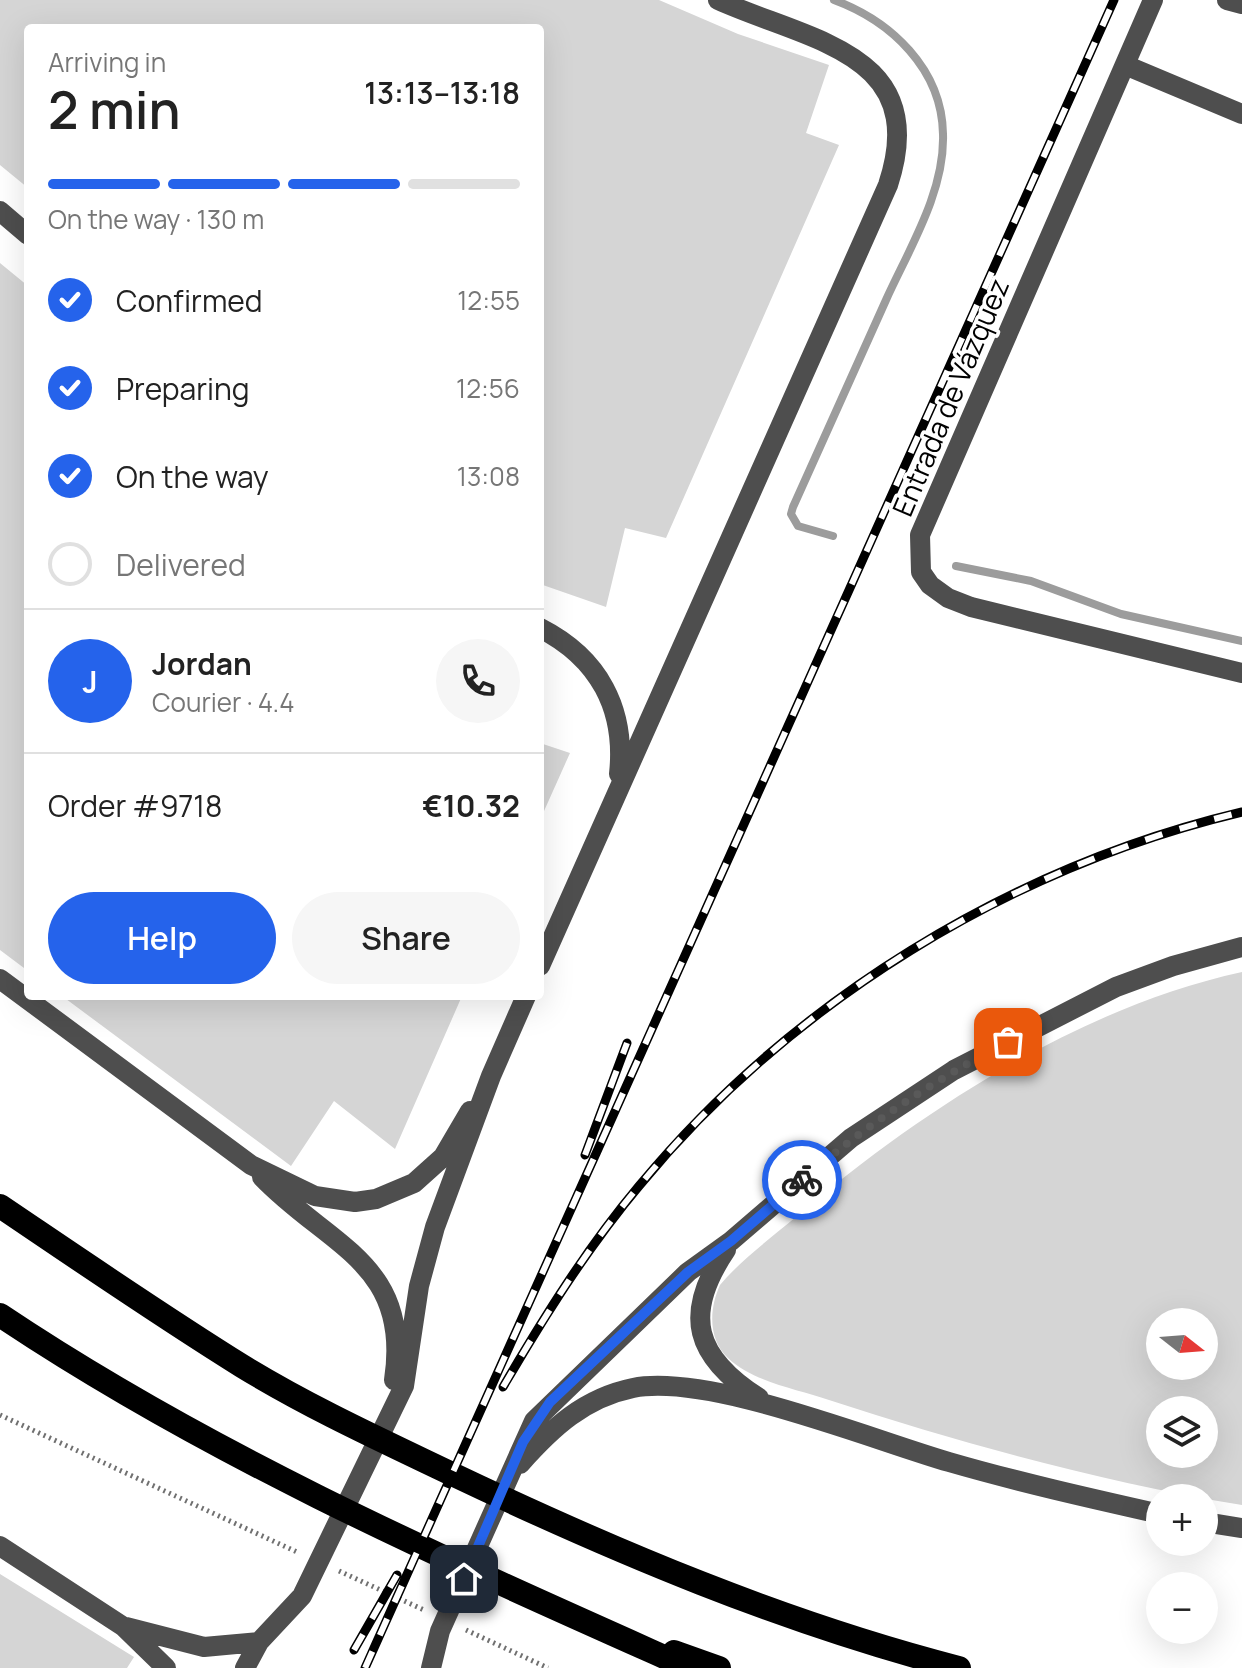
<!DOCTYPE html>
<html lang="en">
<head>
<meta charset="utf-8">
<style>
  :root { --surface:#fff; --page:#f6f6f6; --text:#222; --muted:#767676; --line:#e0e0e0; --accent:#2563eb }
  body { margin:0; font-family:Manrope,sans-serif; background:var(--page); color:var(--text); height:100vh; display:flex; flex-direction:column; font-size:30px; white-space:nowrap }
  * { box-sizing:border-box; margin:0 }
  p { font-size:26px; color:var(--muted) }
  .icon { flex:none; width:44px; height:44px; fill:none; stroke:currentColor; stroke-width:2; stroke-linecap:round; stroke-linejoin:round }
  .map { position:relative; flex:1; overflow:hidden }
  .side { position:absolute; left:24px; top:24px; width:520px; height:976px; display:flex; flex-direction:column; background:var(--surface); border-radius:8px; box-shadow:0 8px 32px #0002 }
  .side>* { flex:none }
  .needle { width:52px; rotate:107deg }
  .controls { position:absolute; left:1146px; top:1308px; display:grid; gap:16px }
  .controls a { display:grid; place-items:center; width:72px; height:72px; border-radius:50%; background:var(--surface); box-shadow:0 8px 32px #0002; font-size:40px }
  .pin { position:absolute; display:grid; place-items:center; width:68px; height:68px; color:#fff; margin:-34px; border-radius:16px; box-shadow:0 4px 12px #0006 }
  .courier { position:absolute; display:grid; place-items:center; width:80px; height:80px; margin:-40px; border:6px solid #2563eb; border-radius:50%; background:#fff; color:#222; box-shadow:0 2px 10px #0007 }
  .summary em { font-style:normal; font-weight:600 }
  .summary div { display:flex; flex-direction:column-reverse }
  .summary { display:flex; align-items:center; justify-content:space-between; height:136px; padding:0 24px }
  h1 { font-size:52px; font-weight:600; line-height:60px }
  .bar { display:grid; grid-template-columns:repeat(4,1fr); gap:12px 8px; align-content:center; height:96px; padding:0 24px }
  .bar i { height:10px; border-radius:6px; background:var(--line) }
  .bar .on { background:var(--accent) }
  .bar p { grid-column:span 4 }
  .line { display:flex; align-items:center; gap:20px; padding:0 24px; border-top:2px solid var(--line) }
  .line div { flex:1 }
  .round { display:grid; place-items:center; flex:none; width:84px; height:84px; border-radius:42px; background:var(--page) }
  ol { padding:0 24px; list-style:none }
  li { display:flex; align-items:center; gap:24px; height:88px }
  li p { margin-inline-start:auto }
  li .icon { padding:8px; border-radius:50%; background:var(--accent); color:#fff; stroke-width:4 }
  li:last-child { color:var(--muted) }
  li i { width:44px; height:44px; border:4px solid var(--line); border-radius:50% }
  .action { display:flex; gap:16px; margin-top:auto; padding:16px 24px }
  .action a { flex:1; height:92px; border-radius:48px; background:var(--accent); color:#fff; font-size:32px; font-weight:600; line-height:92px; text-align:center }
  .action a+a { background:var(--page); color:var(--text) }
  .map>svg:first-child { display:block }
  .grass { fill:#d5d5d5; fill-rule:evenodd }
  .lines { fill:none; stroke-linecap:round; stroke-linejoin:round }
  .stream { stroke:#9c9c9c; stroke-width:8 }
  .path { stroke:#707070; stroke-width:5; stroke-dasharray:2 4; stroke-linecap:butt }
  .minor { stroke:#4e4e4e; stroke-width:20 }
  .highway { stroke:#000; stroke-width:24 }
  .rail-casing { stroke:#000; stroke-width:9 }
  .rail { stroke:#fff; stroke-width:6; stroke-dasharray:18; stroke-linecap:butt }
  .done { stroke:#595959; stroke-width:8; stroke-dasharray:0 14.4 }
  .route { stroke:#2563eb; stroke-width:10 }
  .labels { text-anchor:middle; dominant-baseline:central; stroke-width:7; stroke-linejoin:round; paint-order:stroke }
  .street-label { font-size:28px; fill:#000; stroke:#fff }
</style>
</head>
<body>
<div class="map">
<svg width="1242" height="1668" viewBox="0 0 1242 1668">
  <rect width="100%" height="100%" fill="#fff"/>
  <path class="grass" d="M0,0H659L738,34L829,65L806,133L839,145L666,538L625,528L606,607L540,584V28H28V188L0,165Z
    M0,263L28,286V971L0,950Z
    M540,743L570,753L540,820Z
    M1242,972V1505C1102,1482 964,1444 829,1400C797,1389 753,1382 728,1358C708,1339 709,1309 720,1285C742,1259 771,1238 797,1216C921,1110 1081,1007 1242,972ZM1204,1322V1366H1160V1322ZM1160,1410H1204V1454H1160Z
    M62,996H462L395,1149L334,1101L291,1166Z
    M0,1574L134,1657L127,1668H0Z"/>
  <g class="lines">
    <path class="stream" d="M833,536L798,526L791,514L793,507C824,438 855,369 886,300C909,249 945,192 943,134C942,69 891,21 834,0
      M956,566L1031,581L1121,614L1242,641"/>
    <path class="path" d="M0,1415L297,1552
      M339,1571L424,1610
      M466,1630L548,1668"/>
    <path class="minor" d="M1153,0L920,535L921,572L930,585L948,598L971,607L1242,673
      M1227,0L1242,4
      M1125,65L1242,114
      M0,211L28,235
      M540,628C599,658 626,709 619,774
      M540,966L888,185C932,52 808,41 718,0
      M0,979L251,1165L315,1196L355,1202L376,1199L414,1183L443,1157L470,1111
      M262,1177C328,1246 412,1263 394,1380
      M726,1250C682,1315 695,1357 759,1398
      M520,1464C552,1428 584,1398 633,1388C708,1373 870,1439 949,1462C1018,1482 1089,1498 1160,1514
      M1204,1522L1242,1528
      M0,1546L124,1627L166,1668
      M126,1627L204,1647L259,1642
      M245,1668L259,1642L302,1596L404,1386L419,1286L435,1227L491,1076L526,996
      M431,1668L440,1631L534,1421L688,1272L731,1241L851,1138L954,1070L1116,987L1173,966L1242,947"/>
    <path class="highway" d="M0,1206C80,1260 160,1315 242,1366C309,1407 381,1440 452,1474C614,1551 784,1623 959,1668
      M0,1315C215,1459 454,1563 689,1668
      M674,1652L719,1668"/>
    <g class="rail-casing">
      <path id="rail" d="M585,1155L627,1043
        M503,1387C544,1317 587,1248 639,1186C791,1002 1010,867 1242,812
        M354,1650L397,1575
        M365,1668L1114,0"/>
    </g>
    <use href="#rail" class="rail"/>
  </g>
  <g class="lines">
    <path class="done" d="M802,1180C865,1126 934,1080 1008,1042"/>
    <path class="route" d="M464,1579L523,1442L550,1402L688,1272L731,1241L802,1180"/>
  </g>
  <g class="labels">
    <g class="street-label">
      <text transform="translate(950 397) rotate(-67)">Entrada de Vázquez</text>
    </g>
  </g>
</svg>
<div class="controls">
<a><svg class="needle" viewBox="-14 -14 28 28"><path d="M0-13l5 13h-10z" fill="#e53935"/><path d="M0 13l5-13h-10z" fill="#767676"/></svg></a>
<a><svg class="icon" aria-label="layers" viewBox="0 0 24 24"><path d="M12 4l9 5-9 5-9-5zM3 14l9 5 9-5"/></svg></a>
<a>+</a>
<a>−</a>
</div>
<div class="pin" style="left:1008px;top:1042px;background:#ea580c"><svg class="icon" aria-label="bag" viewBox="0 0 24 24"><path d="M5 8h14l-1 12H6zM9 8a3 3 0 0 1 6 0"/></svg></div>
<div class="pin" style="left:464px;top:1579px;background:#1f2937"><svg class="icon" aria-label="home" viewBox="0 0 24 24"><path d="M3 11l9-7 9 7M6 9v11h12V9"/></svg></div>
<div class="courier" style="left:802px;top:1180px"><svg class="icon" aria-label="bike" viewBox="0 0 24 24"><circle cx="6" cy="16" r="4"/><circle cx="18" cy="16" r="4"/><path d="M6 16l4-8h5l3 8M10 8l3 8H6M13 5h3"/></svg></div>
<section class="side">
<div class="summary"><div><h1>2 min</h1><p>Arriving in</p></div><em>13:13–13:18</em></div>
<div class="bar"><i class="on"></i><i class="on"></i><i class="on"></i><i></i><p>On the way · 130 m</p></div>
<ol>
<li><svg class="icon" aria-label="check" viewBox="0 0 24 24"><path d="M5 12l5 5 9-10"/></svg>Confirmed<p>12:55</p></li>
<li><svg class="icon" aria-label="check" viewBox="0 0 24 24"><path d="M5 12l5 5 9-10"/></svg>Preparing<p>12:56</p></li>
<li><svg class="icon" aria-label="check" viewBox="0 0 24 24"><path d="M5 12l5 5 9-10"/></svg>On the way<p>13:08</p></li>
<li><i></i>Delivered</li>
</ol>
<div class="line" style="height:144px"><b class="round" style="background:var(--accent);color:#fff">J</b><div><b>Jordan</b><p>Courier · 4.4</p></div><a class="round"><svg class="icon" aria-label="phone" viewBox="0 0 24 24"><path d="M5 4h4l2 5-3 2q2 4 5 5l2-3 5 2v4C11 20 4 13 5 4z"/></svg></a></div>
<div class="line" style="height:104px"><div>Order #9718</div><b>€10.32</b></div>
<div class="action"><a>Help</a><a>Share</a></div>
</section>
</div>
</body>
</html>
